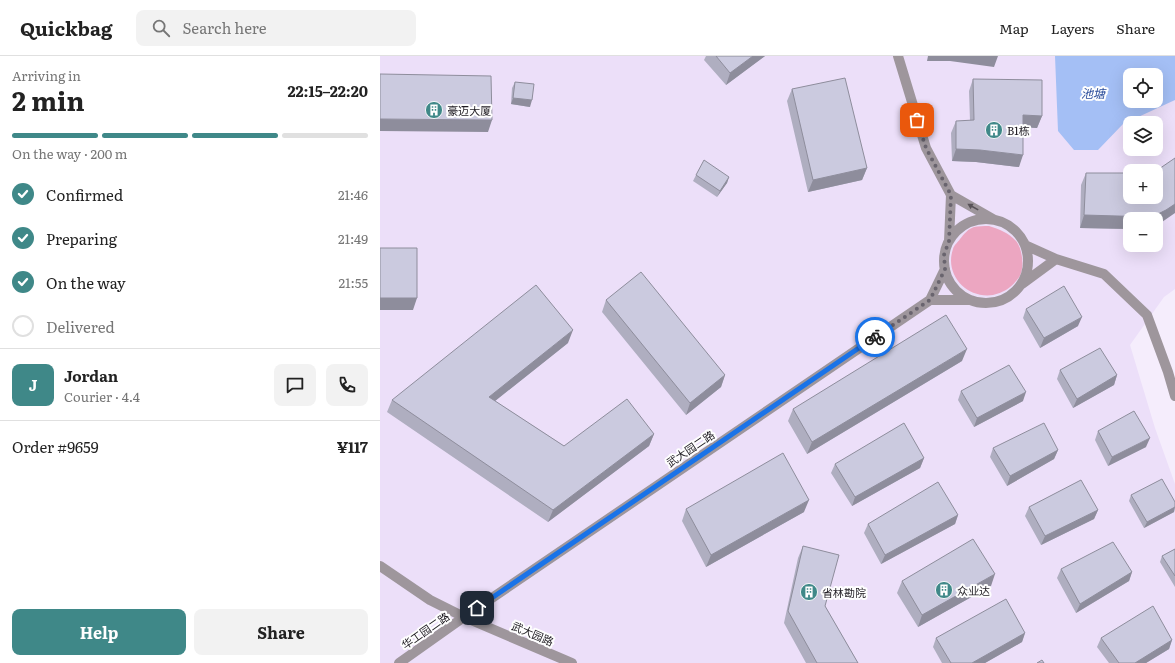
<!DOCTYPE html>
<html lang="en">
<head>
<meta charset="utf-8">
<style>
  :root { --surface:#fff; --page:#f2f2f2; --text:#222; --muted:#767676; --line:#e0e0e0; --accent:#3f8888 }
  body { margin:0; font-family:Literata,"Noto Sans SC",serif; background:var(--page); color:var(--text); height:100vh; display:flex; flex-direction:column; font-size:15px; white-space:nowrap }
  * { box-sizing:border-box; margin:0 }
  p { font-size:13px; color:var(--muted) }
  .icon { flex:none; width:22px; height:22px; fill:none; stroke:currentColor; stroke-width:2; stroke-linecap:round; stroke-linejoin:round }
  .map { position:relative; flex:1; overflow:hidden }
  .panel { display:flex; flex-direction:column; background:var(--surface); width:380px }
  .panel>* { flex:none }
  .buttons { position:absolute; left:743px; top:12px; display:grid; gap:8px }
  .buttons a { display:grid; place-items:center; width:40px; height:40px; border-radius:8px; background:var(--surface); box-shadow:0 4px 16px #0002; font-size:20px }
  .pin { position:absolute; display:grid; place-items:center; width:34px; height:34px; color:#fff; margin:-17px; border-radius:8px; box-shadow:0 2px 6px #0006 }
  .courier { position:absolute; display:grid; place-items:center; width:40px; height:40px; margin:-20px; border:3px solid #1a73e8; border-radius:50%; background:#fff; color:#222; box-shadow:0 1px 5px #0007 }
  .summary em { font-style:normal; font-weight:700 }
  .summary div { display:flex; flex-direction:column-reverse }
  .summary { display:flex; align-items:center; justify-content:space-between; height:68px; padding:0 12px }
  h1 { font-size:26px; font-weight:700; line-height:30px }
  .bar { display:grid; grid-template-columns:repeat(4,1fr); gap:6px 4px; align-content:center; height:48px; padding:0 12px }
  .bar i { height:5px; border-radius:3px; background:var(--line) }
  .bar .selected { background:var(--accent) }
  .bar p { grid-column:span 4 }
  .line { display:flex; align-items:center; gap:10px; padding:0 12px; border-top:1px solid var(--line) }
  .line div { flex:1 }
  .round { display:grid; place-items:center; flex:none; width:42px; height:42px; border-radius:8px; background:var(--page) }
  ol { padding:0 12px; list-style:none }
  li { display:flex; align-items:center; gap:12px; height:44px }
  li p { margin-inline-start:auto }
  li .icon { padding:4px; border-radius:50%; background:var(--accent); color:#fff; stroke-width:4 }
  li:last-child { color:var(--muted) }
  li i { width:22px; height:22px; border:2px solid var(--line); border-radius:50% }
  .button { display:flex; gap:8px; margin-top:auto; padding:8px 12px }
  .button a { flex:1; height:46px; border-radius:8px; background:var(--accent); color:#fff; font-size:16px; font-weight:700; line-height:46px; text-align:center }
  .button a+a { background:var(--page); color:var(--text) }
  header { display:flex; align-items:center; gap:24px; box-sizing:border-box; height:56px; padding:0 20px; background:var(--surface); border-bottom:1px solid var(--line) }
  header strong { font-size:19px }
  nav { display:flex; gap:22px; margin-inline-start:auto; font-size:14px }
  .search { width:280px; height:36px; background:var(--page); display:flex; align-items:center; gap:10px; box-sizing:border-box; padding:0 14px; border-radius:8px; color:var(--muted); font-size:15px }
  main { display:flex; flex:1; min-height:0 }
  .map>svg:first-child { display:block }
  .built { fill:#ecdff9; fill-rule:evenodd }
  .green { fill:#eca6c1 }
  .water { fill:#a4bff5; fill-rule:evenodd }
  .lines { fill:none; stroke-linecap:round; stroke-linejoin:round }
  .minor { stroke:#9e969c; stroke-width:10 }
  .tertiary { stroke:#9e969c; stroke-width:10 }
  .wall { fill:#afaec0 }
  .shaded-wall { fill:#8e8d9c }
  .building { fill:#cbcadf; stroke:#8e8d9c }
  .oneway { fill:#585258 }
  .done { stroke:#69646e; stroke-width:4; stroke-dasharray:0 7.2 }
  .route { stroke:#1a73e8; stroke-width:5 }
  .labels { text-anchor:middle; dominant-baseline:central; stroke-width:4; stroke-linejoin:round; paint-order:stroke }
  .poi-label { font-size:11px; fill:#1e1b21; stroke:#fefefe; text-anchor:start }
  .street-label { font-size:11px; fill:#1e1b21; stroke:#fefefe }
  .water-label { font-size:12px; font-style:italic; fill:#2b4d9b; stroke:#fefefe }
</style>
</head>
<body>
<header>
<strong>Quickbag</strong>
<div class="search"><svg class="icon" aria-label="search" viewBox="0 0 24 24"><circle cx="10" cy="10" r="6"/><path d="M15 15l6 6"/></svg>Search here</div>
<nav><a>Map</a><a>Layers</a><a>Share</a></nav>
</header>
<main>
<section class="panel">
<div class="summary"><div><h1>2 min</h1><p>Arriving in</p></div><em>22:15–22:20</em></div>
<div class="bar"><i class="selected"></i><i class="selected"></i><i class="selected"></i><i></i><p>On the way · 200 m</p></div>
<ol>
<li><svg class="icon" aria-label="check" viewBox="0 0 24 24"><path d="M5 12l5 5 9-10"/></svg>Confirmed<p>21:46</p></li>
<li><svg class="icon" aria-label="check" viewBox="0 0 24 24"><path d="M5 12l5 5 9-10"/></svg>Preparing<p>21:49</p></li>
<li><svg class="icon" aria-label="check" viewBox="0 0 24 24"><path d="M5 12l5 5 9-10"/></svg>On the way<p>21:55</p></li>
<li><i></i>Delivered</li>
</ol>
<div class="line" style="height:72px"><b class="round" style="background:var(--accent);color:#fff">J</b><div><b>Jordan</b><p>Courier · 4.4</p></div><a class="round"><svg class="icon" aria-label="chat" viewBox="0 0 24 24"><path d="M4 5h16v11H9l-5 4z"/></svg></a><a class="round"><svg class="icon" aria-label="phone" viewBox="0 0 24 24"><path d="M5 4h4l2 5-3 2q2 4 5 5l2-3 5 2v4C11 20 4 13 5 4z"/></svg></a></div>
<div class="line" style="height:52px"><div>Order #9659</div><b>¥117</b></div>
<div class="button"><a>Help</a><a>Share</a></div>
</section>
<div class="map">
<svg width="795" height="607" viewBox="0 0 795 607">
  <rect width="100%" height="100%" fill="#f5edfc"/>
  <path class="built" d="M0,0H795V233L784,241L750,289L775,372L795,428V607H0ZM750,19H776V45H750ZM750,67H776V93H750ZM750,115H776V141H750ZM750,163H776V189H750Z"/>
  <path class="green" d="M609,170C619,173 629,177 636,185C642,192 644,208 641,217C640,220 638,223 636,225C631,232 622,237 613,239C587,243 564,219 573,193C574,189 578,186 580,183C584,178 588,173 594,171C598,170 604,170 609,170Z"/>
  <path class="water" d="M675,0H795V44L743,68L718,94H694L678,75ZM750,19H776V45H750Z"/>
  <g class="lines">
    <path class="minor" d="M518,0L546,92L571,139
      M571,139L613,163
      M564 205a42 42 0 1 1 84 0a42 42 0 1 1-84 0Z
      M569,185L571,139
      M645,189L676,203L724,218L767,259L788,316L795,340
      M642,228L676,203
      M550,244H590
      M19,607L84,561L550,244L565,213"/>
    <path class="tertiary" d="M0,510L50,544L84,561L192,607"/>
  </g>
  <path class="wall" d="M326,0H385L346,29L324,4Z
    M593,23L662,60L657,72L643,71L639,111L596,106L572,105L571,77L576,65H590L589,35Z
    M135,26L150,51L131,48L132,32Z
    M412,33L487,112L482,124L428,136L407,45Z
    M706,117L782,166L776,169V163H750V173L700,172L701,129Z
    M316,119L349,121L347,127L337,141L313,125Z
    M226,244L345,319L341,331L306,359L222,256Z
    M646,253L698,270L660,292L643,262Z
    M188,287L115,345L184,390L274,378L269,390L168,466L7,356L12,344Z
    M582,305L427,398L408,365L413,353Z
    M680,314L737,319L734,329L693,352L677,323Z
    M581,335L643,345L594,371L578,344Z
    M718,375L766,391L728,410L715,384Z
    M613,392L678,394L674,403L627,430L610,401Z
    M544,402L540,412L472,450L451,417L455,408Z
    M751,439L795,446L794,456L764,472L749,445Z
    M649,451L718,454L714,463L661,489L645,460Z
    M306,453L424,456L326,511L302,465Z
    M578,459L575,468L501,508L484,477L488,468Z
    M423,490L445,550L478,607H426L404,567L418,502Z
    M795,493V531L780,506L782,500Z
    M681,513L752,516L749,525L696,557L677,522Z
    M522,525L611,530L538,571L517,537Z
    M645,577L642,586L605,607H562L553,591L556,582Z
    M721,582L792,584L789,593L766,607H729L717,591Z"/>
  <path class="shaded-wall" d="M373,0H385L346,29L350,17Z
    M548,0H618L614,11L570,5H547Z
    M133,42L152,44L150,51L131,48Z
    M643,59L662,60L657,72L638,71Z
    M0,63L112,64L108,76L0,75Z
    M576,93L600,94L643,99L639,111L596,106L572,105Z
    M487,112L482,124L428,136L433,124Z
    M349,121L347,127L337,141L340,135Z
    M795,148V157L782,166L776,169V163H750V173L700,172L704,159Z
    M0,242H37L33,254H0Z
    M702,261L698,270L660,292L664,282Z
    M193,274L188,287L105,353L109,341Z
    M587,293L582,305L427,398L432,386Z
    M345,319L341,331L306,359L310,347Z
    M737,319L734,329L693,352L697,343Z
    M646,336L643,345L594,371L597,362Z
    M274,378L269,390L168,466L173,454Z
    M770,382L766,391L728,410L732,401Z
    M678,394L674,403L627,430L630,420Z
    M544,402L540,412L472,450L475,441Z
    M429,444L424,456L326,511L331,499Z
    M795,451L794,456L764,472L767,466Z
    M718,454L714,463L661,489L665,480Z
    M578,459L575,468L501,508L505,499Z
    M752,516L749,525L696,557L700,548Z
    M615,518L611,530L538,571L542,559Z
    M645,577L642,586L605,607H592Z
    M792,584L789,593L766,607H755Z"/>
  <path class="building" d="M336,0H373L350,17Z
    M0,18L111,20L112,64L0,63Z
    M465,22L487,112L433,124L412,33Z
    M593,23L662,24V60L643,59V99L600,94L576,93V65L594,64Z
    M135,26L154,28L152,44L133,42Z
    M795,102V148L786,154L776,159L771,161L704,159L706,117H750V141H776V115Z
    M324,104L349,121L340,135L316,119Z
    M0,192H37V242H0Z
    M261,216L345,319L310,347L226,244Z
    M156,229L193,274L109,341L184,390L247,343L274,378L173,454L12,344Z
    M684,230L702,261L664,282L646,253Z
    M566,259L587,293L432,386L413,353Z
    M720,292L737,319L697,343L680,314Z
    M629,309L646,336L597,362L581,335Z
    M754,355L770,382L732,401L718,375Z
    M524,367L544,402L475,441L455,408Z
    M664,367L678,394L630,420L613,392Z
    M403,397L429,444L331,499L306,453Z
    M782,423L795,446V451L767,466L751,439Z
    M701,424L718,454L665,480L649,451Z
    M558,426L578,459L505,499L488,468Z
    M593,483L615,518L542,559L522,525Z
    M733,486L752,516L700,548L681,513Z
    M423,490L459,499L445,550L478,607H437L408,555Z
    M795,493V520L782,500Z
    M626,543L645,577L592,607H571L556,582Z
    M773,550L792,584L755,607H739L721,582Z
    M662,604L664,607H657Z"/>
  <defs><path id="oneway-solid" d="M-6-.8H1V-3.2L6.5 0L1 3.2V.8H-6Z"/></defs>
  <use class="oneway" href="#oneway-solid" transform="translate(593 151) rotate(-151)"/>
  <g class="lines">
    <path class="done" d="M495,281L550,244L565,213L564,199L569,185L571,139L546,92L537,64"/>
    <path class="route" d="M97,552L495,281"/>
  </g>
  <defs>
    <g id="building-disc" transform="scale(0.9)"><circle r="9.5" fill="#3f8888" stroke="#fefefe"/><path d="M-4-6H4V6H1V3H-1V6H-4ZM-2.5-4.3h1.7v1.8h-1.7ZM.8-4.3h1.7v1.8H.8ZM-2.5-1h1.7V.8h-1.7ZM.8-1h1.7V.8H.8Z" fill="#fff"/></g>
  </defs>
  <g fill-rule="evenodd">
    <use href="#building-disc" x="54" y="54"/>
    <use href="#building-disc" x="614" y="74"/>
    <use href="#building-disc" x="564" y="534"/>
    <use href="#building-disc" x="429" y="536"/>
  </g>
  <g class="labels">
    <g class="poi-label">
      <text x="67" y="54">豪迈大厦</text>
      <text x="627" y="74">B1栋</text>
      <text x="577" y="534">众业达</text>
      <text x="442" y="536">省林勘院</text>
    </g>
    <g class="street-label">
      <text transform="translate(310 392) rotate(-34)">武大园二路</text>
      <text transform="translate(45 574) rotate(-35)">华工园二路</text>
      <text transform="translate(153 577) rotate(23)">武大园路</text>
    </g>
    <g class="water-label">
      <text x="713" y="37">池塘</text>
    </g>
  </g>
</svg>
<div class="buttons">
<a><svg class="icon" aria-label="locate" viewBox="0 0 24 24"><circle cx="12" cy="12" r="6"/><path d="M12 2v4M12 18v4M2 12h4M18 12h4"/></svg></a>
<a><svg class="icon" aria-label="layers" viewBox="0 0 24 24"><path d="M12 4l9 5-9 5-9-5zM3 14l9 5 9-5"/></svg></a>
<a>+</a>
<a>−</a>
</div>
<div class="pin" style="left:537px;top:64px;background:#ea580c"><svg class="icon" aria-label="bag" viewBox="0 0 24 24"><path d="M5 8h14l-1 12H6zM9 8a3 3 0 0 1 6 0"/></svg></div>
<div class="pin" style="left:97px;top:552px;background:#1f2937"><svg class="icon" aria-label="home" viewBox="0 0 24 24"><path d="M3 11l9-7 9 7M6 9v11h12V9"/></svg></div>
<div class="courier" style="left:495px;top:281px"><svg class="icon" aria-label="bike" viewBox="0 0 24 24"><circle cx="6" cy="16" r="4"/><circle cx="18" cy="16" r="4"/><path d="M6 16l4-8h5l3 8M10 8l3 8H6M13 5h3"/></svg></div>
</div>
</main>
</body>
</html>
